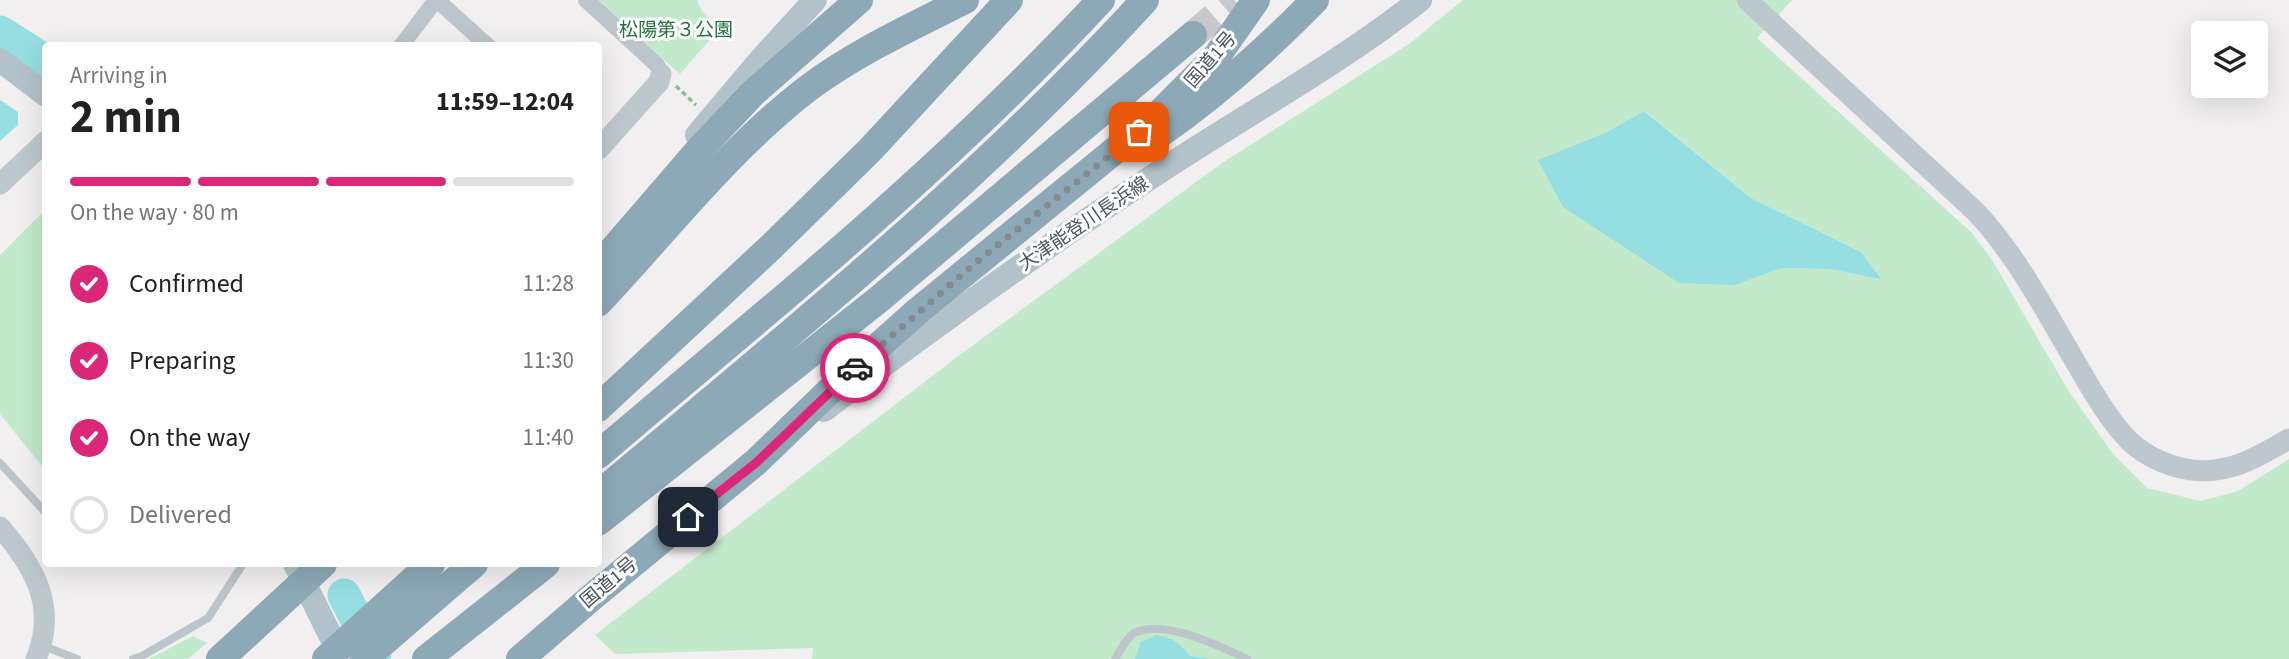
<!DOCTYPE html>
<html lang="en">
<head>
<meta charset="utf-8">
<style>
  :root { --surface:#fff; --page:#f2f2f2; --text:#222; --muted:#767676; --line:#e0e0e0; --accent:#db2777 }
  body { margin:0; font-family:"Source Sans 3","Noto Sans JP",sans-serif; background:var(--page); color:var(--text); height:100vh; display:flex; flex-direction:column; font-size:26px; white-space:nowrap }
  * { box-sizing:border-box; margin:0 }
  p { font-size:23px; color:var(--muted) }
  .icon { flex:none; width:38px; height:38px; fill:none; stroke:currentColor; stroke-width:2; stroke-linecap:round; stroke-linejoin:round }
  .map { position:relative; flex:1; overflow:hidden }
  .sheet { position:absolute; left:42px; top:42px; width:560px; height:525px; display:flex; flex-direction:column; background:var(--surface); border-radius:7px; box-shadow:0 7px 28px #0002 }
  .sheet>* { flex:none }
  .controls { position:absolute; left:2191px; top:21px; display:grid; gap:14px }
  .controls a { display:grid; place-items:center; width:77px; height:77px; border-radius:7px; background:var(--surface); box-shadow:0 7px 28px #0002; font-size:35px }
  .pin { position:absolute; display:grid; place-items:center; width:60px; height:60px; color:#fff; margin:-30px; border-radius:14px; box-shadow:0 4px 10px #0006 }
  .courier { position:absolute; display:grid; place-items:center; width:70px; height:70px; margin:-35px; border:5px solid #db2777; border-radius:50%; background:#fff; color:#222; box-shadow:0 2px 9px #0007 }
  .summary em { font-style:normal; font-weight:700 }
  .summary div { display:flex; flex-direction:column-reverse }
  .summary { display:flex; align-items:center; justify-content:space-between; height:119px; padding:0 28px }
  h1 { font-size:46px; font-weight:700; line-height:52px }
  .bar { display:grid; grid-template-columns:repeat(4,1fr); gap:10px 7px; align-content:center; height:84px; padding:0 28px }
  .bar i { height:9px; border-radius:5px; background:var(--line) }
  .bar .selected { background:var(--accent) }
  .bar p { grid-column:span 4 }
  ol { padding:0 28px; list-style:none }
  li { display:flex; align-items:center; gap:21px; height:77px }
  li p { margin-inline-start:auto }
  li .icon { padding:7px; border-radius:50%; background:var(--accent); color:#fff; stroke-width:4 }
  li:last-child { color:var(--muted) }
  li i { width:38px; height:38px; border:4px solid var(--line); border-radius:50% }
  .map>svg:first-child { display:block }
  .green { fill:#c3e9cb; fill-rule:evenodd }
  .water { fill:#95dee1 }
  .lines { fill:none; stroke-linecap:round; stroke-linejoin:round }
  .river { stroke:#95dee1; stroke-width:33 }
  .highway-tunnel { stroke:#c7c8ca; stroke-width:28; stroke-dasharray:28 14; stroke-linecap:butt }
  .path { stroke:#7fc396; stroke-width:3.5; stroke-dasharray:5 3.5; stroke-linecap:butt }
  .lane { stroke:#bcc5ca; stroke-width:8 }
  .street { stroke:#bcc5ca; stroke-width:16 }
  .secondary { stroke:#bdc8ce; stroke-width:21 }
  .primary { stroke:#b2c2ca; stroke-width:24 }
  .highway { stroke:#8da9b7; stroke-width:28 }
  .done { stroke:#848b8e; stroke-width:7; stroke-dasharray:0 12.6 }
  .route { stroke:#db2777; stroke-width:9 }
  .labels { text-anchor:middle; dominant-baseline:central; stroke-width:6; stroke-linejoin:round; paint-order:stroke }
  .park-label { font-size:19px; fill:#23723d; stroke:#fff }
  .street-label { font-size:19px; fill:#49555a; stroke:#fff }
</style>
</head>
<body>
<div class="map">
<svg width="2289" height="659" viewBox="0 0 2289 659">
  <rect width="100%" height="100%" fill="#f1efef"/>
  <path class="green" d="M596,0H697L702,11L720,28L680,74Z
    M1463,0H1792L1757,38L1972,233L1992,260L2068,390L2113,454L2147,488L2201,501L2238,491L2289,459V659H812L813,648L615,654L595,635L961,354L1222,163L1409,44ZM1645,111L1751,198L1861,252L1880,278L1829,269L1781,268L1605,133Z
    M45,210V470L0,414V255Z
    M193,636L207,643L188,659H149Z"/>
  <path class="water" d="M0,100L18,112V125L0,141Z
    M1644,111L1751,198L1861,252L1881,279L1829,269L1781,268L1735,285L1679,283L1563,207L1538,160L1605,133Z
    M1156,635C1172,638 1179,642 1190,656L1209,659H1135L1141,642Z"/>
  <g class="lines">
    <path class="river" d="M0,32L46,61
      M344,595L375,654"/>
    <path class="highway-tunnel" d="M1193,35L1234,0"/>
    <path class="path" d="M676,86L696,105"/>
    <path class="lane" d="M0,463L46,513
      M41,645L77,659
      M133,659L142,656L208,618L241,567V564
      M1115,659C1120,651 1126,638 1134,633C1164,618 1219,646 1247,659"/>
    <path class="street" d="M437,0L488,46
      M586,0L657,65L661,74
      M401,46L436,0"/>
    <path class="secondary" d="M1747,0L1976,212C2018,257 2047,314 2079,368C2092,391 2115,430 2135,446C2156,463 2189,474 2215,470C2242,467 2266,452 2289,439
      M598,150L659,82L661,74
      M0,184L46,141
      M0,527C34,566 58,607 36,659"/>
    <path class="primary" d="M0,60L46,95
      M697,135L762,58L815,0
      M824,410C939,323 1055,239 1176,161C1258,108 1344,60 1420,0
      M295,564L342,659"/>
    <path class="highway" d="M1161,133C1217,94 1267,49 1315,0
      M598,267L699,150L753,93L859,0
      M598,303C666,231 728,150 807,89C855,53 911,27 965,0
      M598,408L771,247L870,150L1009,0
      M598,455C669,394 742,334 813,273C913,187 1011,97 1101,0
      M598,495C787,336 979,182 1145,0
      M598,522L878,300L1193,35
      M220,659L323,564
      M326,659L431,564
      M364,659L474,564
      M426,659L546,564
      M520,659L592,597L756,462L846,375L919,310L1156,117L1217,56L1256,0"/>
  </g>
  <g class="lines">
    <path class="done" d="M855,368L974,264L1139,132"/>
    <path class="route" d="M688,517L757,462L855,368"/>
  </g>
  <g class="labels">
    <g class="park-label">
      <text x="676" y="30">松陽第３公園</text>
    </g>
    <g class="street-label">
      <text transform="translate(1211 60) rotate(-49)">国道1号</text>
      <text transform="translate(1084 224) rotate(-34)">大津能登川長浜線</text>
      <text transform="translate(609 583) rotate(-40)">国道1号</text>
    </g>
  </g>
</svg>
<div class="controls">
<a><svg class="icon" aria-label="layers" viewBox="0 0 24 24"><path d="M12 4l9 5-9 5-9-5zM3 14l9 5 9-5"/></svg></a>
</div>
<div class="pin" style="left:1139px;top:132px;background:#ea580c"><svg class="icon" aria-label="bag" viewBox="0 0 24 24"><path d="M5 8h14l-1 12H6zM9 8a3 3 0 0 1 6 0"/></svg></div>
<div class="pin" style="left:688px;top:517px;background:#1f2937"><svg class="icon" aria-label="home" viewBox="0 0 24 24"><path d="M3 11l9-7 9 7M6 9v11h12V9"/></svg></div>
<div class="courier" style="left:855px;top:368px"><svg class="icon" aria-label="car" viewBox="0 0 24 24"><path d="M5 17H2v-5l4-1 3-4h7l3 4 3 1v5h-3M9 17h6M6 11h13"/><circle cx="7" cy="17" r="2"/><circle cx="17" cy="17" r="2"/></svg></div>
<section class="sheet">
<div class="summary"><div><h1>2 min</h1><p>Arriving in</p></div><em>11:59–12:04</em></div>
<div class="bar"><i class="selected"></i><i class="selected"></i><i class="selected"></i><i></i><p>On the way · 80 m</p></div>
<ol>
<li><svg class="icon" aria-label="check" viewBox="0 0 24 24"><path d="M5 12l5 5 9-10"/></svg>Confirmed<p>11:28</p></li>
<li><svg class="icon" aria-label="check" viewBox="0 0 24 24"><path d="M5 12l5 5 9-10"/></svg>Preparing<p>11:30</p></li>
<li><svg class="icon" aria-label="check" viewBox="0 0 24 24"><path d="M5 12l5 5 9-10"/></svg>On the way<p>11:40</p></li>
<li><i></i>Delivered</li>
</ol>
</section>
</div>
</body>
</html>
